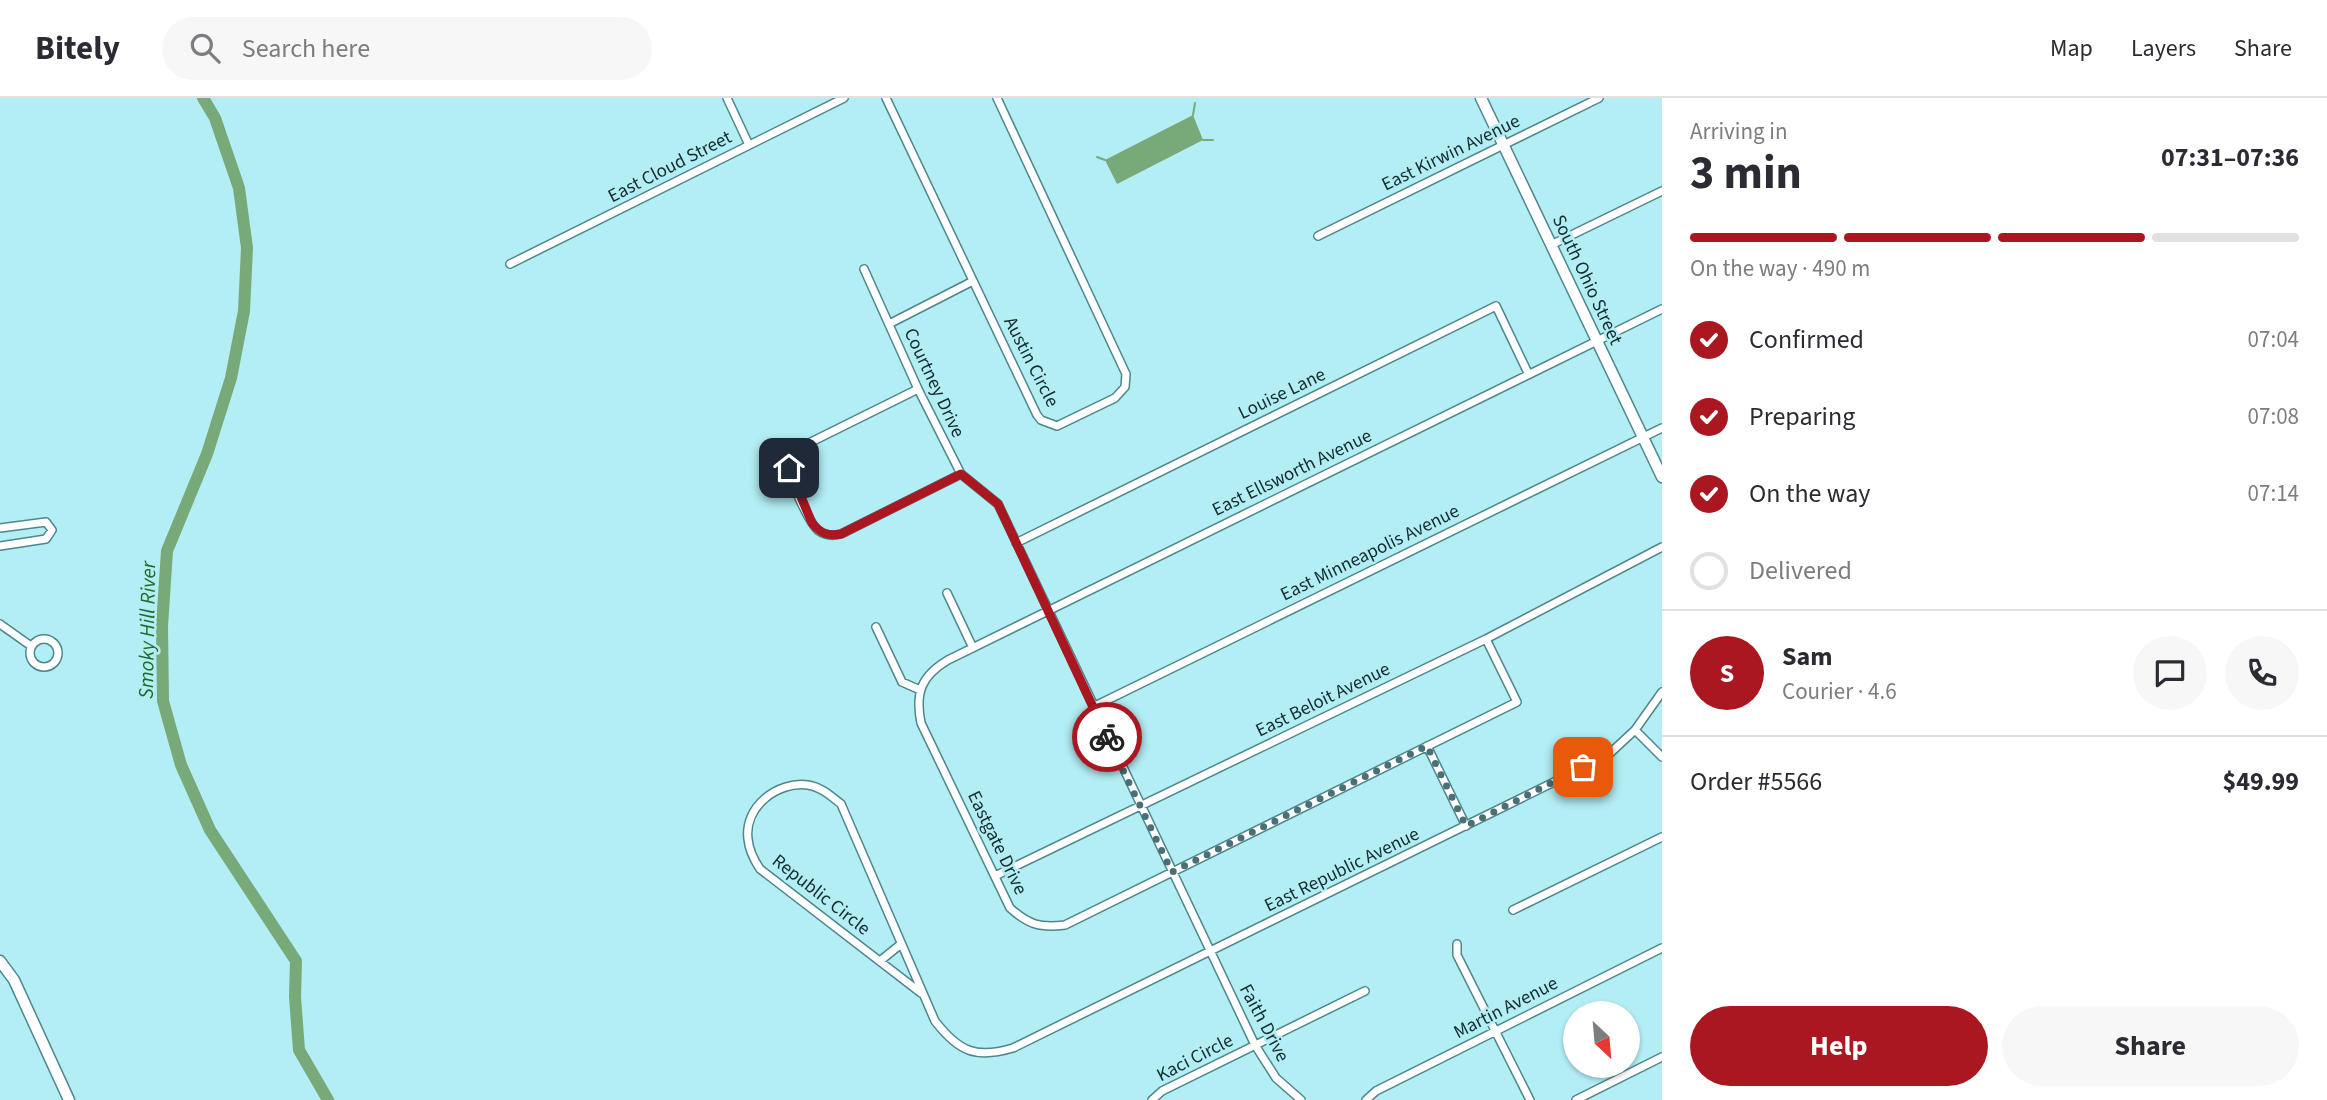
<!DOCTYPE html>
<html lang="en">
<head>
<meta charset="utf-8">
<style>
  :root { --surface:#fff; --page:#f7f7f7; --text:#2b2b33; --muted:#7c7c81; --line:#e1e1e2; --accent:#ab1720 }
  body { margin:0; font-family:"Source Sans 3",sans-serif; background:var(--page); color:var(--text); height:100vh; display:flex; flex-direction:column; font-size:26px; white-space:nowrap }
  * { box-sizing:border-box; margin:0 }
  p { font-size:23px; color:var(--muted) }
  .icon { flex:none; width:38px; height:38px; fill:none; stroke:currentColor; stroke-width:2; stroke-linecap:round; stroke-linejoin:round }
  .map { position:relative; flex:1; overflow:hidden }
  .panel { display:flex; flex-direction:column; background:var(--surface); width:665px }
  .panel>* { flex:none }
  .needle { width:46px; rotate:154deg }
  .fabs { position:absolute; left:1563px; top:903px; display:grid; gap:14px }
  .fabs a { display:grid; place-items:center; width:77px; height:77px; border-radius:50%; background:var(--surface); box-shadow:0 2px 5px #0004; font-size:35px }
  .pin { position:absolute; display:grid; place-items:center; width:60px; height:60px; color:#fff; margin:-30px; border-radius:14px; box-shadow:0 4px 10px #0006 }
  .courier { position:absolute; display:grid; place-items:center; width:70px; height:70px; margin:-35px; border:5px solid #ab1720; border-radius:50%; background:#fff; color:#222; box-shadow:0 2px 9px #0007 }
  .summary em { font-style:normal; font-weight:700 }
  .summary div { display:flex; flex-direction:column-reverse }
  .summary { display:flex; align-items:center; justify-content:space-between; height:119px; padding:0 28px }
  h1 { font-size:46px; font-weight:700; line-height:52px }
  .bar { display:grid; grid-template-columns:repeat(4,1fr); gap:10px 7px; align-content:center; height:84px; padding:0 28px }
  .bar i { height:9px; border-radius:5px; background:var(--line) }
  .bar .current { background:var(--accent) }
  .bar p { grid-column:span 4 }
  .line { display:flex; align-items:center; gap:18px; padding:0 28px; border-top:2px solid var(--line) }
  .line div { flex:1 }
  .round { display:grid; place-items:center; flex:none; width:74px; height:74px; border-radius:37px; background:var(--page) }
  ol { padding:0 28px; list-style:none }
  li { display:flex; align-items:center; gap:21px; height:77px }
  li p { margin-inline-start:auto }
  li .icon { padding:7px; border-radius:50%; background:var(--accent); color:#fff; stroke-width:4 }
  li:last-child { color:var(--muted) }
  li i { width:38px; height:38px; border:4px solid var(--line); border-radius:50% }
  .primary-button { display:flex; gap:14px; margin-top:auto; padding:14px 28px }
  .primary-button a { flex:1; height:80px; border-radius:42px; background:var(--accent); color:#fff; font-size:28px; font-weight:700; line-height:80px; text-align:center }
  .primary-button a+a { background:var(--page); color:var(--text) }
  header { display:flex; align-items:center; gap:42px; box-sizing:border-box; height:98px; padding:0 35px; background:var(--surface); border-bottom:2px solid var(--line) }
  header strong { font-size:33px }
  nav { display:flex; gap:38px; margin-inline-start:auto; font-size:24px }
  .search { width:490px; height:63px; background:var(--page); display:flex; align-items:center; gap:18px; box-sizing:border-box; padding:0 24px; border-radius:38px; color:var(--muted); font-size:26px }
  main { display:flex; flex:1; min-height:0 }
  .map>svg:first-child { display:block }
  .water { fill:#78a979 }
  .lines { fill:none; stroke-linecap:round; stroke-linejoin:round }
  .stream { stroke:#78a979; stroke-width:2 }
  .river { stroke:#78a979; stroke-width:12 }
  .street-casing { stroke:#4e868d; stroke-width:10 }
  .secondary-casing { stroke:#4e868d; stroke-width:13 }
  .street { stroke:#fff; stroke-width:7 }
  .secondary { stroke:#fff; stroke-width:10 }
  .done { stroke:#4b6f74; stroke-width:7; stroke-dasharray:0 12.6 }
  .route { stroke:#ab1720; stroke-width:9 }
  .labels { text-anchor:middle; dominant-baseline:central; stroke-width:5; stroke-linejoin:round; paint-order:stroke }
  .street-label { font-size:19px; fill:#132b2e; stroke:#b3eef5 }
  .water-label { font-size:21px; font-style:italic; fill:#23682b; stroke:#b3eef5 }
</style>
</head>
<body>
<header>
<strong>Bitely</strong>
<div class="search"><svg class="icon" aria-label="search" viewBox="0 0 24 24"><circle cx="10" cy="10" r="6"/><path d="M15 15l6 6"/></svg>Search here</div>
<nav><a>Map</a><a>Layers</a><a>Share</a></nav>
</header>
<main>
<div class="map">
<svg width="1662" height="1002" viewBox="0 0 1662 1002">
  <rect width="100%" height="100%" fill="#b3eef5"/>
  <path class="water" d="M1193,17L1203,42L1117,86L1105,62Z"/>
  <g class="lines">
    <path class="stream" d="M1193,17L1195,5
      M1203,42H1213
      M1097,59L1105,62"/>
    <path class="river" d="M203,0L215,20L239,90L247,150L244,213L231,280L207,356L167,453L162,528L163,603L181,667L210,732L296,863L295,899L299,952L328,1002"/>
    <g class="street-casing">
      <path id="street" d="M727,0L749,47
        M886,0L1037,317L1041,322L1057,328L1115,300L1125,289L1126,276L997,0
        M1318,138L1599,0
        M1551,147L1662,93
        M510,166L844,0
        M864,171L918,291L961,376L998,406L1255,947L1276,980L1301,1002
        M889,226L973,183
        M918,291L797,351C793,358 789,364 789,372C790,383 810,427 819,433C826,438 833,438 841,436L961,376
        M0,430L46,424L52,432L46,441L0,448
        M1016,445L1496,208L1528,275
        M947,495L973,550
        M0,526L31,548
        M876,529L902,584L920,592
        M1486,541L1517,604L1065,827C1040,830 1029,827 1010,810L921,625C915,595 921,578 948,562L1662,211
        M30 555a14 14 0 1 1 28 0a14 14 0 1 1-28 0Z
        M1093,609L1662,330
        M1635,632L1662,659
        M1427,648L1466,728
        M995,778L1486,541L1662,449
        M1513,812L1662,739
        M1457,846V857L1530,1002
        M880,863L901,846
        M921,895L760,771C754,762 749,753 748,741C744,709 777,683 808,687C821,689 831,698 841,706L935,923C959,954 976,961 1013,950L1607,658L1635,632L1662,594
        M1152,1002L1162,993L1365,893
        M1366,1002L1376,993L1662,850
        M1576,1002L1662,959"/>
    </g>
    <g class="secondary-casing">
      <path id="secondary" d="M1481,0L1662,379
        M0,863L14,882L69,1002"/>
    </g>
    <use href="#street" class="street"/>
    <use href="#secondary" class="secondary"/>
  </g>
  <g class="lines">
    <path class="done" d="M1107,639L1172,774L1427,648L1466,728L1583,669"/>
    <path class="route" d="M789,370L812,425C821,436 828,438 841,436L961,376L998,406L1107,639"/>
  </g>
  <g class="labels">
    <g class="street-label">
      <text transform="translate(1451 55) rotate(-26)">East Kirwin Avenue</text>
      <text transform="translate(670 69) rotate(-27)">East Cloud Street</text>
      <text transform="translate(1587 182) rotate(65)">South Ohio Street</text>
      <text transform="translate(1031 264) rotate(63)">Austin Circle</text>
      <text transform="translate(934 285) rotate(65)">Courtney Drive</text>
      <text transform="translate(1282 296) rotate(-26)">Louise Lane</text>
      <text transform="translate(1292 375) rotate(-26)">East Ellsworth Avenue</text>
      <text transform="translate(1370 455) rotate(-26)">East Minneapolis Avenue</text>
      <text transform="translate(1323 602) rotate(-26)">East Beloit Avenue</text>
      <text transform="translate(997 745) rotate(64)">Eastgate Drive</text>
      <text transform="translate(1342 772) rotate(-26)">East Republic Avenue</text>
      <text transform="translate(821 797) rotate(38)">Republic Circle</text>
      <text transform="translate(1506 910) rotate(-27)">Martin Avenue</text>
      <text transform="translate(1264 925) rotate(62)">Faith Drive</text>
      <text transform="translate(1195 960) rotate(-27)">Kaci Circle</text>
    </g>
    <g class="water-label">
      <text transform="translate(147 532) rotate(-89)">Smoky Hill River</text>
    </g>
  </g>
</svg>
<div class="fabs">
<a><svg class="needle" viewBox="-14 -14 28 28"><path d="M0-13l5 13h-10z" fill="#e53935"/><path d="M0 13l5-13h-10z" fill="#7c7c81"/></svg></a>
</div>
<div class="pin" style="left:1583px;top:669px;background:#ea580c"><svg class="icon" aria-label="bag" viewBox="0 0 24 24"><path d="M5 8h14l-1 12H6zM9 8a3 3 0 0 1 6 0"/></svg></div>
<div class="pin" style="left:789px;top:370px;background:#1f2937"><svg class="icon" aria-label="home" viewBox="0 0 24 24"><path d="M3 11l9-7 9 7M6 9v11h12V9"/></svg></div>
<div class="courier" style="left:1107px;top:639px"><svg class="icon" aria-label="bike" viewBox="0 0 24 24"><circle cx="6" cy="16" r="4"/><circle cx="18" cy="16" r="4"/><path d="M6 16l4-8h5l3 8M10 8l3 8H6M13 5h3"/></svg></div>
</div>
<section class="panel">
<div class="summary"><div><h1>3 min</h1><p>Arriving in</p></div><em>07:31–07:36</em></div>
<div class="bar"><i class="current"></i><i class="current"></i><i class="current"></i><i></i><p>On the way · 490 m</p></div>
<ol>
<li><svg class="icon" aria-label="check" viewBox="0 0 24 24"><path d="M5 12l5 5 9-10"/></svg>Confirmed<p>07:04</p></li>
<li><svg class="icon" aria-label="check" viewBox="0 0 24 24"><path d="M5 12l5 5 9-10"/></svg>Preparing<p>07:08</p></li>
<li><svg class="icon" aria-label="check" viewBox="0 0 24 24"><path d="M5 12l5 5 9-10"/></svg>On the way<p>07:14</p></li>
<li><i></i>Delivered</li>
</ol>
<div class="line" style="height:126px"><b class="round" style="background:var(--accent);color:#fff">S</b><div><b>Sam</b><p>Courier · 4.6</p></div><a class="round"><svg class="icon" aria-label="chat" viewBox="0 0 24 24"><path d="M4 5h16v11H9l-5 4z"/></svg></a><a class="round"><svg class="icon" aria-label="phone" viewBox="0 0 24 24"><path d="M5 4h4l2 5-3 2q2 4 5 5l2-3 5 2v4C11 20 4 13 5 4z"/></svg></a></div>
<div class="line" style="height:91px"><div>Order #5566</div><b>$49.99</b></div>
<div class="primary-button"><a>Help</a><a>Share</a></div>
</section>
</main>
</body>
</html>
